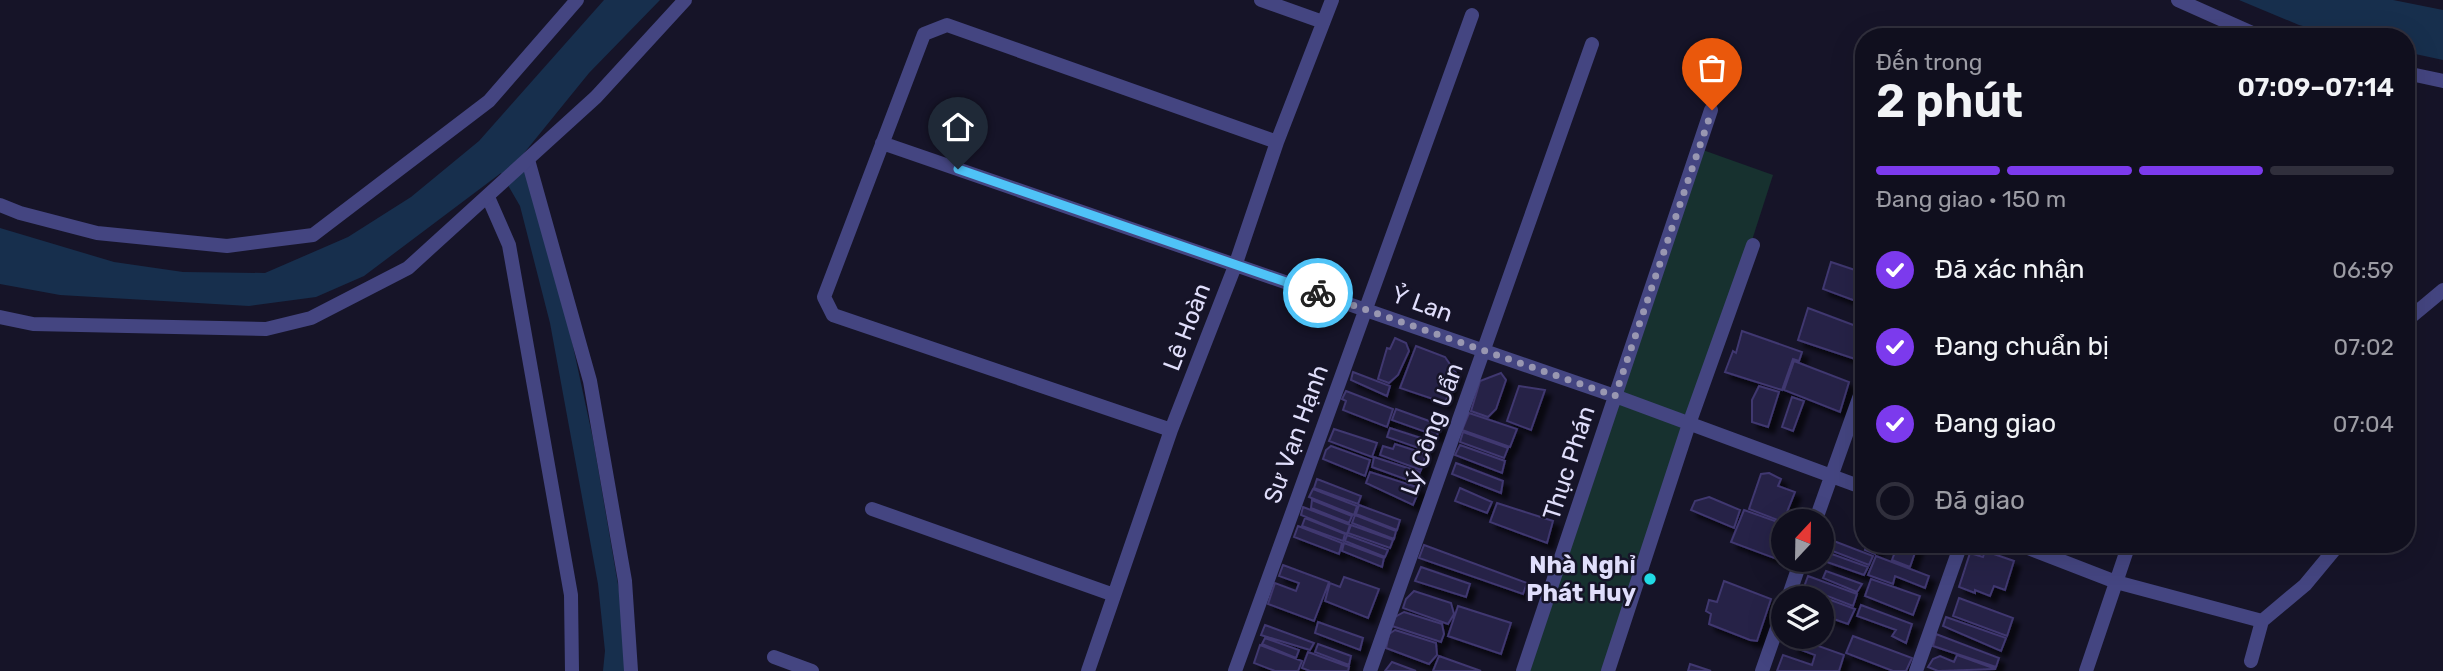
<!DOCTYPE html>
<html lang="vi">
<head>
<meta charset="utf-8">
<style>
  :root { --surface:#100f1e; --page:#191827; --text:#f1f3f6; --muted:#9c9ca4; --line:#302f3c; --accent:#7c3aed }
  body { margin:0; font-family:Rubik,sans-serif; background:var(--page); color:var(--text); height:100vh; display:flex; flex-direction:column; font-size:26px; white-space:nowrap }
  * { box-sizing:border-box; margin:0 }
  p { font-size:23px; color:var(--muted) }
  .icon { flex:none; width:38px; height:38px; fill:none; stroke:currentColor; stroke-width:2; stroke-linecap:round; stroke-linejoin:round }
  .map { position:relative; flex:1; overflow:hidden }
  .side { position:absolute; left:1855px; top:28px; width:560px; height:525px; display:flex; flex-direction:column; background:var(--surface); border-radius:28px; box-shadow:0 7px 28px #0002,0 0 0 2px var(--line) }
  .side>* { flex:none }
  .needle { width:46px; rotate:22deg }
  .controls { position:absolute; left:1771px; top:509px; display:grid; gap:14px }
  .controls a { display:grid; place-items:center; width:63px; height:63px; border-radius:50%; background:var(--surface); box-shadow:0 7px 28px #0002,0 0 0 2px var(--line); font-size:35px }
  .pin { position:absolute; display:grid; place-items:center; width:60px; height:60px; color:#fff; margin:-72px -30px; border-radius:50% 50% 50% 0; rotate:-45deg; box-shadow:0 0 7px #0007 }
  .pin .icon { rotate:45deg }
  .courier { position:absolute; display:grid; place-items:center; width:70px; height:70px; margin:-35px; border:5px solid #4fc3f7; border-radius:50%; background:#fff; color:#222; box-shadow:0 2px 9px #0007 }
  .headline em { font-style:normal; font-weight:600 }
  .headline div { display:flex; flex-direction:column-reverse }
  .headline { display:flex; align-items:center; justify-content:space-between; height:119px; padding:0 21px }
  h1 { font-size:46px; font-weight:600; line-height:52px }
  .bar { display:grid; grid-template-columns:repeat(4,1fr); gap:10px 7px; align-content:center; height:84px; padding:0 21px }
  .bar i { height:9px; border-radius:5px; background:var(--line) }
  .bar .current { background:var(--accent) }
  .bar p { grid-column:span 4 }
  ol { padding:0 21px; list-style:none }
  li { display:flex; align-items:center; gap:21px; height:77px }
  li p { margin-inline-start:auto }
  li .icon { padding:7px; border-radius:50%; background:var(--accent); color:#fff; stroke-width:4 }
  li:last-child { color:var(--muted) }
  li i { width:38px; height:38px; border:4px solid var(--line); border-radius:50% }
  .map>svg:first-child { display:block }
  .green { fill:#17312f }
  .water { fill:#172f4d }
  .building { fill:#272247; stroke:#3f3770; stroke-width:2; filter:url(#shadow) }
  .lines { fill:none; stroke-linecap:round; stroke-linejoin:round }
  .minor { stroke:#444581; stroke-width:14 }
  .tertiary { stroke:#444581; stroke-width:14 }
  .done { stroke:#9997b1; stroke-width:7; stroke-dasharray:0 12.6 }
  .route { stroke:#4fc3f7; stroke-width:9 }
  .poi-dot { fill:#21dbe5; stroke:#161428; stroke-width:2.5 }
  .labels { text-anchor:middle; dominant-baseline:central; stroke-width:5; stroke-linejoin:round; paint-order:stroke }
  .street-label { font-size:24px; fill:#e0defb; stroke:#161428 }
  .poi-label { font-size:24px; font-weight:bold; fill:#e0defb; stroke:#161428; text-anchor:end }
</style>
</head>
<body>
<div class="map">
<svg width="2443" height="671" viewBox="0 0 2443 671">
  <defs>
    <filter id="shadow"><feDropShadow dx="6" dy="6" stdDeviation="2" flood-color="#0009"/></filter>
  </defs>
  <rect width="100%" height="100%" fill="#161428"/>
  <path class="green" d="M1700,149L1773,175L1613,671H1523Z"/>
  <path class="water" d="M604,0H660L589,73L520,158L534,196L568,323L593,439L626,631L625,671H603L605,651L598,584L550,323L520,206L501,173L364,276L316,297L249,306L60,295L0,284V228L114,262L183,272L265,273L348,237L411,197L479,141Z
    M2239,0H2393L2443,10V60L2406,52V37H2346L2299,25Z"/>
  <path class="building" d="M1831,262L1864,273V304L1823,289Z
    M1808,308L1864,329V343L1858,360L1798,340Z
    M1742,331L1802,352L1799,361L1793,359L1782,390L1725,372L1733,351L1736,353Z
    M1395,338L1406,343L1409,351L1398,375L1389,383L1378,379L1387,348L1390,349Z
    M1416,346L1445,357L1456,373L1445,403L1400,388Z
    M1794,361L1849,382L1840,412L1784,390Z
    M1353,372L1390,386L1387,396L1351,380Z
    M1501,373L1506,380L1496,409L1488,417L1471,411L1480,381Z
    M1519,386L1545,390L1531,430L1507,421Z
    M1759,386L1779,392L1768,427L1752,422V400Z
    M1346,391L1393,409L1387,427L1343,410L1346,401L1342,399Z
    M1792,397L1804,401L1793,431L1782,427Z
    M1396,409L1440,425L1437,436L1392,420Z
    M1469,413L1517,429L1510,447L1462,430Z
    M1390,428L1430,441L1427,451L1387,437Z
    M1334,429L1377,443L1372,457L1329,441Z
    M1463,432L1508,448L1504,458L1460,442Z
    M1395,444L1426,454L1421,470L1380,455L1383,446L1393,449Z
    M1460,445L1505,461L1502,473L1455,455Z
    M1331,446L1370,460L1365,476L1323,459L1326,450Z
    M1374,457L1420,472L1416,483L1372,467Z
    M1456,463L1503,481L1501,493L1452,474Z
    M1370,472L1420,488L1413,505L1366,483Z
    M1769,473L1781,479L1778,486L1795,492L1783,522L1749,509L1761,474Z
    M1317,479L1361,496L1358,504L1314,488Z
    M1460,488L1492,502L1487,513L1455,501Z
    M1313,489L1357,506L1354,515L1309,497Z
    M1709,497L1740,510L1734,528L1691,510L1695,501Z
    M1312,500L1352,516L1349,523L1311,508Z
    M1497,503L1553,521L1547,543L1490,522Z
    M1359,505L1400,520L1397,530L1356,514Z
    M1303,507L1350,525L1347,534L1301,515Z
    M1744,510L1783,524V560H1786L1785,562L1731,542Z
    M1355,515L1396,531L1394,539L1352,523Z
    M1305,518L1345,534L1343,541L1302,526Z
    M1351,525L1393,540L1390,548L1348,533Z
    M1298,526L1342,543L1339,554L1294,537Z
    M1347,535L1388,550L1385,557L1345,541Z
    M1826,538L1873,556L1869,565L1822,547Z
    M1344,543L1384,558L1382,567L1342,551Z
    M1867,544H1879L1875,554L1865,550Z
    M1898,544H1918L1910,567L1892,560Z
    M1424,545L1527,583L1523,594L1419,558Z
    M1985,551L2014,561L2005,590L1994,586L1990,596L1975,590V593L1959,587L1970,553L1983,557Z
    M1829,553L1868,567L1864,575L1827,562Z
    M1876,556L1929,576L1925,588L1895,576L1893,584L1868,575Z
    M1283,565L1329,582L1314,621L1268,604L1275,583L1296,591L1299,583L1279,576Z
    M1421,567L1470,584L1466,597L1415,581Z
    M1826,571L1862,584L1857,592L1823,578Z
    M1808,576L1857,594L1853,606L1804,587Z
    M1344,577L1379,589L1368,618L1325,601L1330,583L1340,587Z
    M1871,579L1920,596L1913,615L1865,596Z
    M1724,581L1771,599L1757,641L1750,640L1709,624L1711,614L1706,611L1709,600L1717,602Z
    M1414,591L1451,603L1454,614L1448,624L1403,608L1406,599Z
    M1809,592L1855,609L1848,624L1822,615V598H1800L1801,594Z
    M1959,598L2013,618L2007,636L1953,616Z
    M1861,605L1912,624L1906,643L1892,636L1896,630L1857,616Z
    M1458,606L1511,623L1501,654L1448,636Z
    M1404,612L1442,624L1444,634L1441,642L1392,626L1395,617Z
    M1946,617L2006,638L2001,651L1943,626Z
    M1318,622L1363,638L1360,650L1315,633Z
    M1265,625L1314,643L1310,650L1261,635Z
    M1395,630L1436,643L1437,655L1429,664L1386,648L1389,634Z
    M1936,634L1999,658L1996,667L1933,646Z
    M1853,636L1912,658L1906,671H1893L1846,653Z
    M1265,638L1299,650L1296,658L1262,644Z
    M1796,638L1844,655L1839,671H1777L1783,655L1812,665L1815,655L1793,647Z
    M1318,644L1351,656L1349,665L1315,652Z
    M1260,645L1302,661L1298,671H1275L1254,663Z
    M1308,652L1349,667L1348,671H1310L1302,668Z
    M1957,655L1996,669L1938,671L1928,667L1933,659L1940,656L1954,662Z
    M1439,656L1481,671H1433Z
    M1392,662L1416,671H1385Z
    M1690,664L1711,671H1688Z"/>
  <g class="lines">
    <path class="minor" d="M1261,0L1323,22
      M882,143L1615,396L1864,488
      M528,160L590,381L625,581L631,671
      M488,197L509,245L571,595L572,671
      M2406,321L2443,290
      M1171,430L833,315L824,297L924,34L947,25L1277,142
      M872,509L1114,595
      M1815,522L1864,384
      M2018,544L2116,582L2262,621
      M1788,598L1801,560
      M774,657L812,671
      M2251,661L2262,621L2305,585L2339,544
      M1088,671L1171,430L1235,266L1277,142L1332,0
      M1235,671L1472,15
      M1370,671L1592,44
      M1523,671L1711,110
      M1608,671L1689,424L1753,245
      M1762,671L1783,611
      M1916,671L1961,544
      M2086,671L2129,544"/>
    <path class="tertiary" d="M2178,0L2261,37
      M2406,73L2443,81
      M0,205L20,213L97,233L227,246L313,235L489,101L577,0
      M0,317L33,324L266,329L311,318L408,268L596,97L685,0"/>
  </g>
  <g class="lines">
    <path class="done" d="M1318,293L1615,396L1712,110"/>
    <path class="route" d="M958,169L1318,293"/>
  </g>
  <circle class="poi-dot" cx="1650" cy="579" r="7"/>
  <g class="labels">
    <g class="street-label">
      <text transform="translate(1422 304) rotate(20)">Ỷ Lan</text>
      <text transform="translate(1187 327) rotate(-69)">Lê Hoàn</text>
      <text transform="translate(1432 429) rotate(-70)">Lý Công Uẩn</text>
      <text transform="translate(1296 434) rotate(-70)">Sư Vạn Hạnh</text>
      <text transform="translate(1569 463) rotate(-72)">Thục Phán</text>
    </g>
    <g class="poi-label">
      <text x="1636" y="565">Nhà Nghỉ<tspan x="1636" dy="28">Phát Huy</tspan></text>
    </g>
  </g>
</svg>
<div class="controls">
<a><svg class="needle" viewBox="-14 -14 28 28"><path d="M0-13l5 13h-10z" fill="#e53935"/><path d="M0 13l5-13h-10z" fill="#9c9ca4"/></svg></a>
<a><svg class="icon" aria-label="layers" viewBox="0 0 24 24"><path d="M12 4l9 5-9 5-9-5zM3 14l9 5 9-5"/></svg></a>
</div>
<div class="pin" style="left:1712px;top:110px;background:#ea580c"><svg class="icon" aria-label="bag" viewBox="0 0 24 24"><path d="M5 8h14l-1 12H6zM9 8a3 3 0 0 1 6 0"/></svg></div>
<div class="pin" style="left:958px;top:169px;background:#1f2937"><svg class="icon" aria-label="home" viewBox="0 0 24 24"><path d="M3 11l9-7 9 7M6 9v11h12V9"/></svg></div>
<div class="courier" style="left:1318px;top:293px"><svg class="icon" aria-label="bike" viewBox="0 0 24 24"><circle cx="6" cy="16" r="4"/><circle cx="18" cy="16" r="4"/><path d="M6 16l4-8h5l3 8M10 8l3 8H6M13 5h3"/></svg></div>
<section class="side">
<div class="headline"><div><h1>2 phút</h1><p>Đến trong</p></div><em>07:09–07:14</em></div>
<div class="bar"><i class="current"></i><i class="current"></i><i class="current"></i><i></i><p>Đang giao · 150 m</p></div>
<ol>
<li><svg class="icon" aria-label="check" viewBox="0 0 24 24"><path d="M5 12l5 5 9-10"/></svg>Đã xác nhận<p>06:59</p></li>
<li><svg class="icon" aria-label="check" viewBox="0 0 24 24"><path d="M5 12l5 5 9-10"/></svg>Đang chuẩn bị<p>07:02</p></li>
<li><svg class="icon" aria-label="check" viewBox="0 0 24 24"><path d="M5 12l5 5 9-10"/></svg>Đang giao<p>07:04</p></li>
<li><i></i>Đã giao</li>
</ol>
</section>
</div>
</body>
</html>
